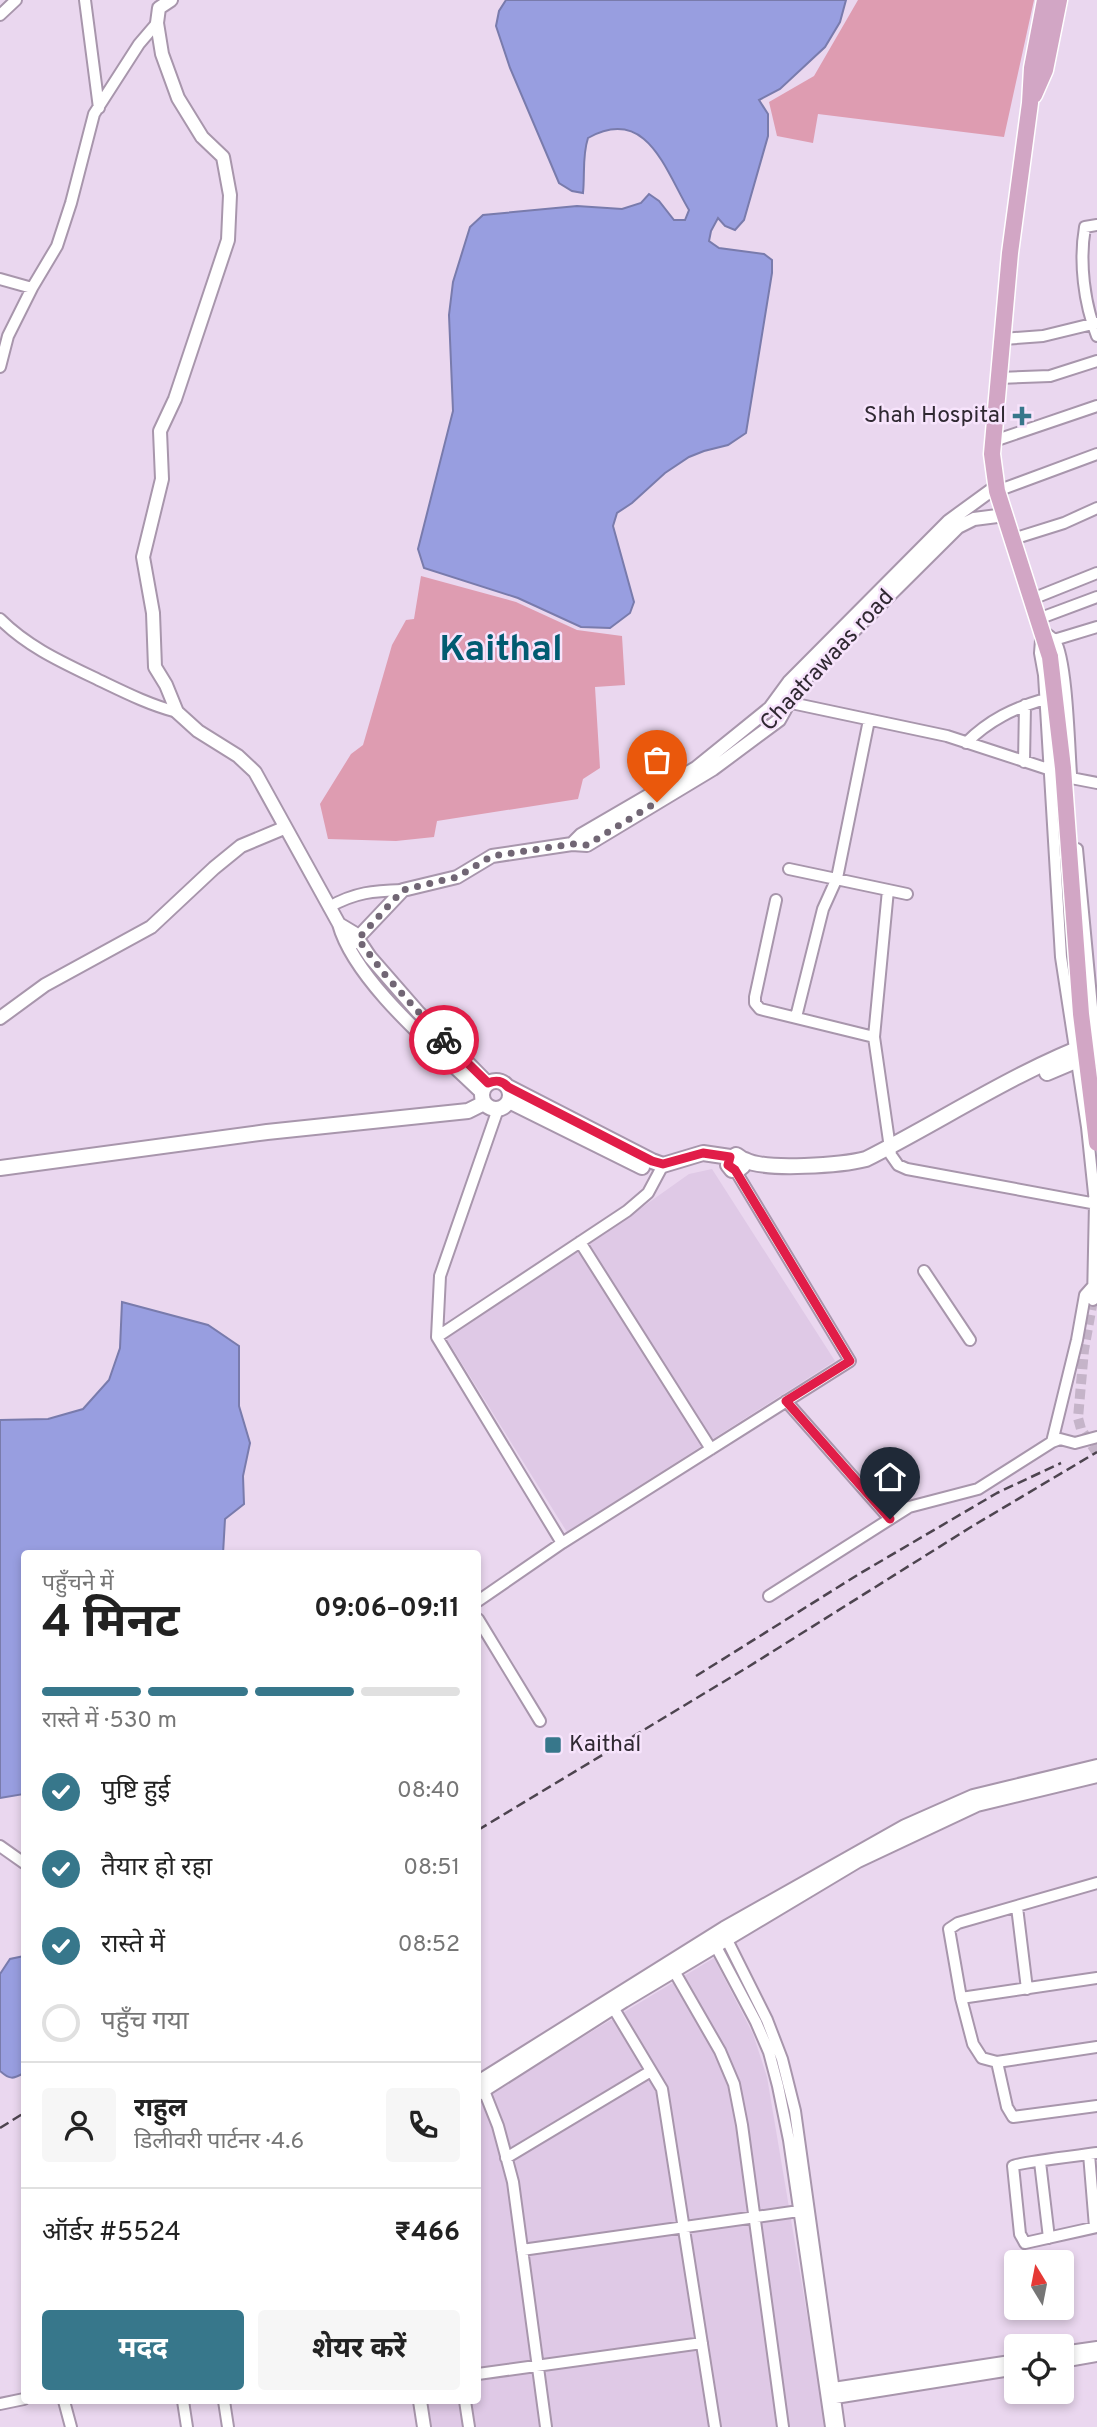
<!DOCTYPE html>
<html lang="hi">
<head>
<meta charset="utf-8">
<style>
  :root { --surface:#fff; --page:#f6f6f6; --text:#222; --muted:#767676; --line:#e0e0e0; --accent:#37778b }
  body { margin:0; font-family:Overpass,"Noto Sans Devanagari",sans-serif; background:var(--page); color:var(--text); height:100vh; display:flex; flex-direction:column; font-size:26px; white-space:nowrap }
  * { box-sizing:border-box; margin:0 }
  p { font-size:23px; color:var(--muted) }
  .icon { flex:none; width:38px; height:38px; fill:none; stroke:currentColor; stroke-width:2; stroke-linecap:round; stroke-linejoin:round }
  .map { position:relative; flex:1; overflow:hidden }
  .drawer { position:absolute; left:21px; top:1550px; width:460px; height:854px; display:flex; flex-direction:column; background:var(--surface); border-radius:7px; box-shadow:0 4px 10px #0003 }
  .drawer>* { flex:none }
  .needle { width:46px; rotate:350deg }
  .buttons { position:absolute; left:1004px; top:2250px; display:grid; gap:14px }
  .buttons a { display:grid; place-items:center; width:70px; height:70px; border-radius:7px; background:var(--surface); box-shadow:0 4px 10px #0003; font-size:35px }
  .pin { position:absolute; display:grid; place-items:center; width:60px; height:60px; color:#fff; margin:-72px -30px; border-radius:50% 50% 50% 0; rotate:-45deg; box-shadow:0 0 7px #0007 }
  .pin .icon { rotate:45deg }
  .courier { position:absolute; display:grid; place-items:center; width:70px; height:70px; margin:-35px; border:5px solid #e11d48; border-radius:50%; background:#fff; color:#222; box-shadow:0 2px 9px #0007 }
  .summary em { font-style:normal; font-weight:700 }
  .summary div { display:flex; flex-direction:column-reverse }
  .summary { display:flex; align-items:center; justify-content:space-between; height:119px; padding:0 21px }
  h1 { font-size:46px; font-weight:700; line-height:52px }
  .bar { display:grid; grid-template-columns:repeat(4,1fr); gap:10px 7px; align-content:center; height:84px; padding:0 21px }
  .bar i { height:9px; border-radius:5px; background:var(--line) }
  .bar .selected { background:var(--accent) }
  .bar p { grid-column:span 4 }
  .line { display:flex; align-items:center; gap:18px; padding:0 21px; border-top:2px solid var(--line) }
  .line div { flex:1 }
  .round { display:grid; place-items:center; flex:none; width:74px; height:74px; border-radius:7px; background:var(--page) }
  ol { padding:0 21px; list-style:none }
  li { display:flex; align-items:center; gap:21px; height:77px }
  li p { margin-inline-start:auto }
  li .icon { padding:7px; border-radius:50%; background:var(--accent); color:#fff; stroke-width:4 }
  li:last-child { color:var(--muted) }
  li i { width:38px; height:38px; border:4px solid var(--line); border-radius:50% }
  .cta { display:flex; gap:14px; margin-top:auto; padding:14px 21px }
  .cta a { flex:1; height:80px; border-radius:7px; background:var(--accent); color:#fff; font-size:28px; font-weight:700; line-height:80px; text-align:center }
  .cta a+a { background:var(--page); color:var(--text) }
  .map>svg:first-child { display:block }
  .built { fill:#dfc9e6 }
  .green { fill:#de9cb1 }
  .water { fill:#989ee0; stroke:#797bac; stroke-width:2 }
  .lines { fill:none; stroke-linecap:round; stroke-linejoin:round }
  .minor-tunnel { stroke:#c5b4c9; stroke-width:10; stroke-dasharray:10 5; stroke-linecap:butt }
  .minor-casing { stroke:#a896ac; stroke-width:14 }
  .tertiary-casing { stroke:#a896ac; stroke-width:16 }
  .secondary-casing { stroke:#a896ac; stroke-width:18 }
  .primary-casing { stroke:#fff; stroke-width:19 }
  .minor { stroke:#fff; stroke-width:10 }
  .tertiary { stroke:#fff; stroke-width:12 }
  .secondary { stroke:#fff; stroke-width:14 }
  .primary { stroke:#d2a6c5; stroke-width:16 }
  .rail { stroke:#4d444f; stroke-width:2.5; stroke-dasharray:10 5; stroke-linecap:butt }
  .primary-bridge-casing { stroke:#fff; stroke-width:19; stroke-linecap:butt }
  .primary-bridge { stroke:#d2a6c5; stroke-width:16 }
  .done { stroke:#716674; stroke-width:7; stroke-dasharray:0 12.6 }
  .route { stroke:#e11d48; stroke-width:9 }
  .poi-dot { fill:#37778b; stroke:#f7e4fc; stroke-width:2.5 }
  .labels { text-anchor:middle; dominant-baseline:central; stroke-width:5; stroke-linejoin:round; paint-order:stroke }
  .poi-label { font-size:23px; fill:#302932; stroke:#f7e4fc; text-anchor:end }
  .street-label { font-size:23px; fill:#302932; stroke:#f7e4fc }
  .town-label { font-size:37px; font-weight:bold; fill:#015b71; stroke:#f7e4fc }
</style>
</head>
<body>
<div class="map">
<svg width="1097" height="2427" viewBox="0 0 1097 2427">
  <rect width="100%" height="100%" fill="#ead7ef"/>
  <path class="built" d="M712,1169L835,1361L567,1532L446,1338L603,1235L689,1174Z
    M714,1958L753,2034L767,2077L826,2427H432L428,2401H478V2100Z"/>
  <path class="green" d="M858,0H1034L1004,137L818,114L813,143L777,136L769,102L814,76Z
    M421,576L516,602L577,630L622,636L625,685L595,687L600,768L583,779L578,799L437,821L434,837L396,841L328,839L320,804L351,754L363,745L392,645L406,620L414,619Z"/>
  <path class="water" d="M506,0H846L840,22L825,47L780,89L759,100L768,114V136L744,220L735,230L725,226L718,218L711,231L709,241L719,248L764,254L772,260V273L746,433L728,445L704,451L689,457L665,473L632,503L617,513L613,526L634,602L630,613L610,628L581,627L518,598L424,568L418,549L453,411L449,315L453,282L470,227L483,215L577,206L622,209L641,203L649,194L659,201L674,220H685L689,210C665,170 647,105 588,138C582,156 585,174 583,193L572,191L559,183L510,68L496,26L499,11Z
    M122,1302L208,1325L239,1346V1406L250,1443L243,1476L244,1504L225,1519L223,1554H24V1794L0,1798V1420L48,1419L83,1409L109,1380L120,1348Z
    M24,1956V2073C13,2079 10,2080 0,2071V1974L10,1959Z"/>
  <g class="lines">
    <path class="minor-tunnel" d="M1093,1300L1084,1350L1078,1418L1081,1429L1097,1453"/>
    <g class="minor-casing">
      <path id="minor" d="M85,0L99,108
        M0,15L16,0
        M1097,225L1085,227C1079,262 1084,303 1097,336
        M0,279L32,288
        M1003,339L1043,336L1096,323
        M0,367L8,336L32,288L57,246L71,203L94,114L139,44L157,23
        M999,378L1050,376L1097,361
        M994,441L1097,406
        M997,491L1097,454
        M1013,539L1064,523L1097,508
        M1032,599L1097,573
        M0,619C29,648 64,663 101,681C126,693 150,705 177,712
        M1038,619L1097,597
        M1042,630C1046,634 1052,637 1055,641C1067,660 1069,748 1071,774
        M1041,640L1040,653L1044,675L1061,957L1087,1127L1095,1203L1093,1300
        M1054,640L1097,627
        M782,701L947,736L1048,769
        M966,743C989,720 1014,708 1045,699
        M1024,762L1025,705
        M1071,778L1097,783
        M1077,849L1097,1060
        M789,869L907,894
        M888,890L874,1037L891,1155L898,1165L907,1169L1097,1204
        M776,900L755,997V1003L760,1009L874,1037
        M329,907C356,892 373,891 403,890
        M796,1017L823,909L837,878L869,720
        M498,1109L440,1276L437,1337L562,1543
        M580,1242L711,1449
        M924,1271L970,1340
        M437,1337L627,1211L648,1193L663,1165
        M1052,1442L1077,1340L1085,1295L1093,1286
        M890,1519L909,1507L978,1489L1052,1442L1060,1439L1075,1443L1097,1437
        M769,1596L890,1519L786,1401
        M478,1601L562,1543L850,1361L735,1170
        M478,1619L540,1721
        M0,1846L24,1863
        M1097,1883L958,1923L949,1929L961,1998L1097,1978
        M1017,1907L1027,1989
        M723,1932L767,2020L782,2059L795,2111L839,2427
        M713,1941L756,2022L769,2052L778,2086L789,2140L831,2427
        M674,1971L720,2051L734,2084L742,2125L783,2427
        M961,1998L973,2044L982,2058L997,2062L1097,2047
        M611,2004L662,2089L715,2427
        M997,2062L1007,2107L1013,2117L1097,2106
        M481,2083L498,2126L513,2182L546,2427
        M1097,2153C1084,2155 1020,2162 1013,2166L1020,2234L1025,2243L1097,2227
        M1089,2154L1095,2227
        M506,2158L651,2071
        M1040,2162L1049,2238
        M522,2250L806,2210
        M1062,2352L1097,2347
        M1062,2362L1097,2356
        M478,2374L702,2343
        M827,2389L1017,2360
        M829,2399L1017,2369
        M64,2401L71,2427
        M183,2401L187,2427
        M224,2401L228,2427
        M465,2401L469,2427
        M0,2404L24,2399"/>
    </g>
    <g class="tertiary-casing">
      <path id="tertiary" d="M171,0L159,8L157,23L162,54L178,98L202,137L223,157L230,195L228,240L175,399L160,431L162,479L143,557L153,613L155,667L166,685L177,712L198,731L238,756L255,772L339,924C355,982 438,1050 481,1092
        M572,844L581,835L696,768L770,708L789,682L949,521L997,486
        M339,924L354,933L370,957L418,1012L488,1083
        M349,947L403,890L457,877L492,856L572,844L587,845L713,769L779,720L798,686L958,527L974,519L1005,515
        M0,1018L45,985L151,927L214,868L241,846L284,828
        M478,2082L724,1928L905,1826L973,1796L1097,1766
        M478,2094L624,2001L858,1861L977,1805L1097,1776
        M420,2401L424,2427"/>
    </g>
    <g class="secondary-casing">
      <path id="secondary" d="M1047,1073L1097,1052
        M482 1095a14 14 0 1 1 28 0a14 14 0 1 1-28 0Z
        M508,1087L652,1161L663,1165L703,1153L730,1157
        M509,1101L642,1167
        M743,1160V1166L738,1170H732L728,1165L729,1159L736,1155C739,1156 741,1159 745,1160C766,1171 843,1165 866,1159C943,1120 1016,1071 1097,1041
        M0,1168L267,1132L468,1111L484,1103"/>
    </g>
    <g class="primary-casing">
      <path id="primary" d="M1045,0L1032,68L1030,103L1010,253L992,454L997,491L1050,657
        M1034,95L1045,70L1059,0"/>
    </g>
    <use href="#minor" class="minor"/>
    <use href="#tertiary" class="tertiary"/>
    <use href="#secondary" class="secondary"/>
    <use href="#primary" class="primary"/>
    <path class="rail" d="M696,1676L859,1574L997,1493L1061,1463
      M478,1830L748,1667L971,1527L1097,1452
      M0,2128L24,2113"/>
    <g class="primary-bridge-casing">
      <path id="primary-bridge" d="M1050,657L1063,768L1081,1014L1097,1143"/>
    </g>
    <use href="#primary-bridge" class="primary-bridge"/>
  </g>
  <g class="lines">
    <path class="done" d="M444,1040L386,976L358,939L403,890L457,877L492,856L572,844L587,845L657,802"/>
    <path class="route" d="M444,1040L488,1083C496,1080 502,1080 508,1087L652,1161L663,1164L703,1153L730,1157L728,1165L735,1170L850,1361L786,1401L890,1519"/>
  </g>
  <g class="poi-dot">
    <path d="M1018.5 405.5h7v7h7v7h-7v7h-7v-7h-7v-7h7z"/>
    <rect x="544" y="1736" width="18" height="18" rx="3.5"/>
  </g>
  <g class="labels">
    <g class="poi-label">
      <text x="1006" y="416">Shah Hospital</text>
      <text x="569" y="1745" text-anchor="start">Kaithal</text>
    </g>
    <g class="street-label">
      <text transform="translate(828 661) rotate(-47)">Chaatrawaas road</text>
    </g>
    <g class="town-label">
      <text x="501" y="650">Kaithal</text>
    </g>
  </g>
</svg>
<div class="buttons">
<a><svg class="needle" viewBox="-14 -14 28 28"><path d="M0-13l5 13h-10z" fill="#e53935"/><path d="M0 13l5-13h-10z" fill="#767676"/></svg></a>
<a><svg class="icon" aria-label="locate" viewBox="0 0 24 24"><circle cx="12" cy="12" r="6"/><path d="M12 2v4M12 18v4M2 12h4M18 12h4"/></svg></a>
</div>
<div class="pin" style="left:657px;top:802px;background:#ea580c"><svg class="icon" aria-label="bag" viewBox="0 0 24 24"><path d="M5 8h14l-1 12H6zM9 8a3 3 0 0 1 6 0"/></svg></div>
<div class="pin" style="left:890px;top:1519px;background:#1f2937"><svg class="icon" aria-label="home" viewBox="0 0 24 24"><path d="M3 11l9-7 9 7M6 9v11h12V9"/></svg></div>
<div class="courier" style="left:444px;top:1040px"><svg class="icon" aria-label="bike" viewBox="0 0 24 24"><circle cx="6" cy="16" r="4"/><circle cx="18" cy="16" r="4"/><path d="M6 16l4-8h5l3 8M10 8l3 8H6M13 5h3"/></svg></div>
<section class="drawer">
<div class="summary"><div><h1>4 मिनट</h1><p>पहुँचने में</p></div><em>09:06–09:11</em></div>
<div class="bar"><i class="selected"></i><i class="selected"></i><i class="selected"></i><i></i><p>रास्ते में · 530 m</p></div>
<ol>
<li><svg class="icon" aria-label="check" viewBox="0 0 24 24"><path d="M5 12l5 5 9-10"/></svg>पुष्टि हुई<p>08:40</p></li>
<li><svg class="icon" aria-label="check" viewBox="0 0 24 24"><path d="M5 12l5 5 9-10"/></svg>तैयार हो रहा<p>08:51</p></li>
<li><svg class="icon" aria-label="check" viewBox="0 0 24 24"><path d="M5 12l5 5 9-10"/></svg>रास्ते में<p>08:52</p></li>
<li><i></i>पहुँच गया</li>
</ol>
<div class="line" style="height:126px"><a class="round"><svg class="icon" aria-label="person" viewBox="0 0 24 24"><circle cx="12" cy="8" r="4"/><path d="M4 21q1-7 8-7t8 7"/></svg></a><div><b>राहुल</b><p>डिलीवरी पार्टनर · 4.6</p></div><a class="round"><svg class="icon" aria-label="phone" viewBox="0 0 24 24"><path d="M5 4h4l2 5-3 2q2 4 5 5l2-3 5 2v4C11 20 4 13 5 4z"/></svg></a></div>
<div class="line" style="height:91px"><div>ऑर्डर #5524</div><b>₹466</b></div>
<div class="cta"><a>मदद</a><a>शेयर करें</a></div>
</section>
</div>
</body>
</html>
